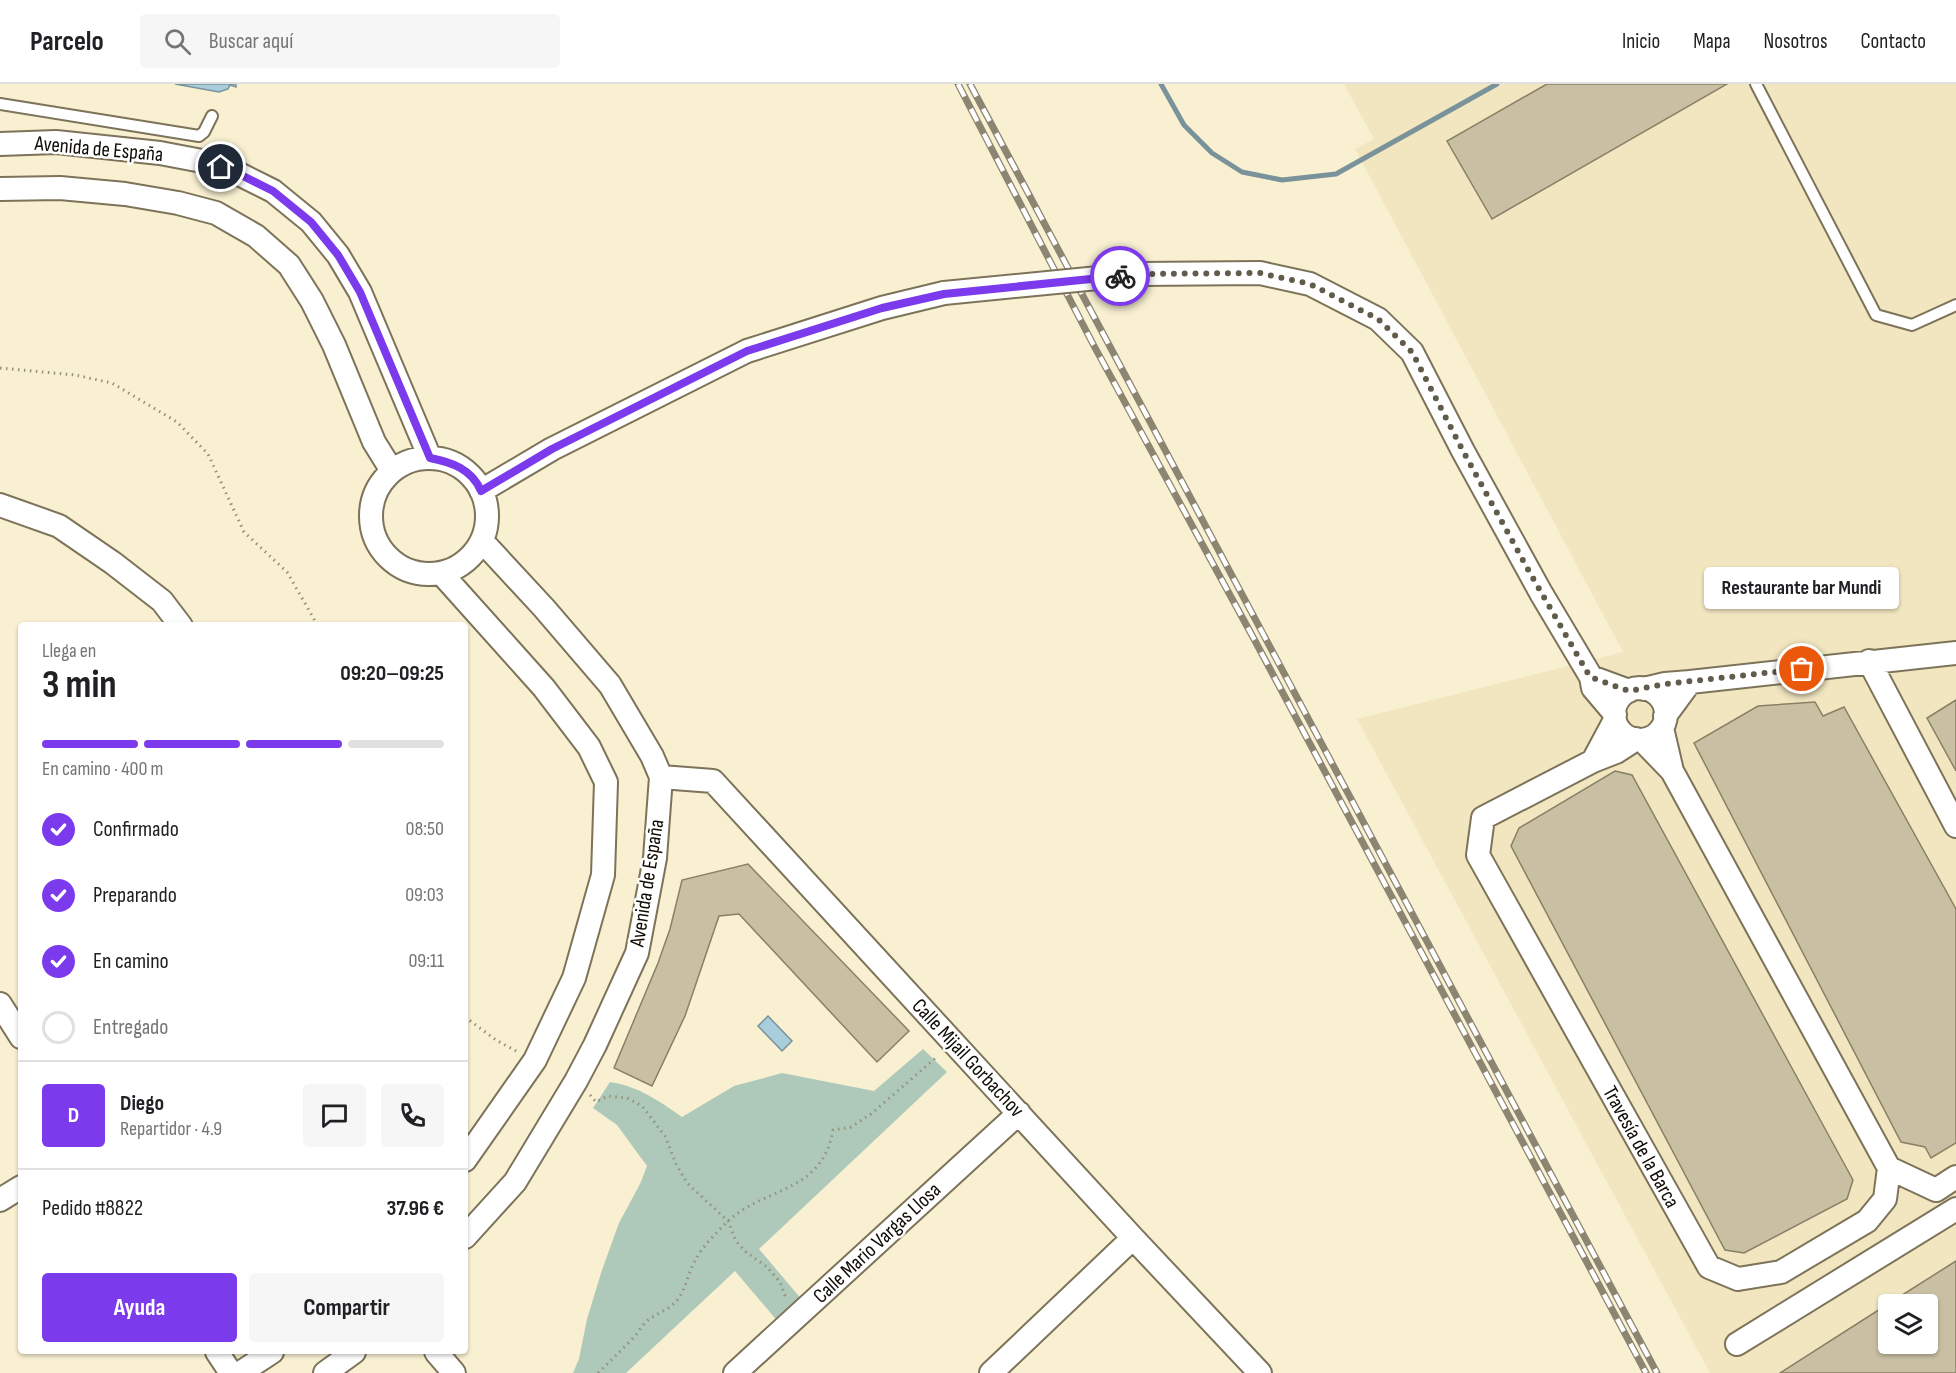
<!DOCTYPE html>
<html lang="es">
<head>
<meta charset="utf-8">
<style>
  :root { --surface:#fff; --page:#f6f6f6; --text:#202124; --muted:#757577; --line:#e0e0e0; --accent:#7c3aed }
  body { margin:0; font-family:"Sofia Sans Condensed",sans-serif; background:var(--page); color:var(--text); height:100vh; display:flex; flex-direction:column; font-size:22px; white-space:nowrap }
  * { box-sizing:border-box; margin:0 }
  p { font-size:20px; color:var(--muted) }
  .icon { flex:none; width:33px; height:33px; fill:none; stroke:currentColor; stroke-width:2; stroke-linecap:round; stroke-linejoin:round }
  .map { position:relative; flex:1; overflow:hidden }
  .details { position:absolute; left:18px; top:538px; width:450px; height:732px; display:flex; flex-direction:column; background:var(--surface); border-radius:6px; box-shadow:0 2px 4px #0004 }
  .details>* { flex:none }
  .tools { position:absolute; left:1878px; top:1210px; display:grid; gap:12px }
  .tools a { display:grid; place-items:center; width:60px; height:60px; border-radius:6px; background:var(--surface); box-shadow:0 2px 4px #0004; font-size:30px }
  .pin { position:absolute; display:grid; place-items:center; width:51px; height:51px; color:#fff; margin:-26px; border:3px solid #fff; border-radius:50%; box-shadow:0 2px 6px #0007 }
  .courier { position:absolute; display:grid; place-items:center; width:60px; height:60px; margin:-30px; border:4px solid #7c3aed; border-radius:50%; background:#fff; color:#222; box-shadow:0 2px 8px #0007 }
  .bubble { position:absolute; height:42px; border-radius:6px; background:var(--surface); box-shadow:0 2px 4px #0004; font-size:20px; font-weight:700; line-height:42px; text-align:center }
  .summary em { font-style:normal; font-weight:700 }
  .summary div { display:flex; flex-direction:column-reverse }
  .summary { display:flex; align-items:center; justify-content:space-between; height:102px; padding:0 24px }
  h1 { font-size:39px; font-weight:700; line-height:45px }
  .bar { display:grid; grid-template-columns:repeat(4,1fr); gap:9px 6px; align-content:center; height:72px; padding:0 24px }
  .bar i { height:8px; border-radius:4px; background:var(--line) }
  .bar .selected { background:var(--accent) }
  .bar p { grid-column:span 4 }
  .line { display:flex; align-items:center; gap:15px; padding:0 24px; border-top:2px solid var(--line) }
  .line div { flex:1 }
  .round { display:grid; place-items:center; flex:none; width:63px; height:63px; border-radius:6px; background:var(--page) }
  ol { padding:0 24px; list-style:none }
  li { display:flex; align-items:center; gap:18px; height:66px }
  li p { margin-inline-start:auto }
  li .icon { padding:6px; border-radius:50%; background:var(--accent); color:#fff; stroke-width:4 }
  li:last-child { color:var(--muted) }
  li i { width:33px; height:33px; border:3px solid var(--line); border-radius:50% }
  .action { display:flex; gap:12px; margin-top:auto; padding:12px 24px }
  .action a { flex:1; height:69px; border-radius:6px; background:var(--accent); color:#fff; font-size:24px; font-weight:700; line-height:69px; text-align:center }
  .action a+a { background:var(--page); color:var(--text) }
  header { display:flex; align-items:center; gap:36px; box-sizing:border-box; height:84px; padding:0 30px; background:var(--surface); border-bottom:2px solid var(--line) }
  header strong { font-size:28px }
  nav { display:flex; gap:33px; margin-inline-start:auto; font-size:21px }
  .search { width:420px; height:54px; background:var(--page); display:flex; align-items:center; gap:15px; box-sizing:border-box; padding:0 21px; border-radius:6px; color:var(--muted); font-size:22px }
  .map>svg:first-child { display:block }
  .built { fill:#f2e6c0; fill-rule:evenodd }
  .green { fill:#aec9b9 }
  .water { fill:#a8cddb; stroke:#7a939a; stroke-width:1.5 }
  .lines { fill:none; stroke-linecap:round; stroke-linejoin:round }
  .stream { stroke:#7a939a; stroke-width:5 }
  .building { fill:#c9c0a3; stroke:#898065; stroke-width:1.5; fill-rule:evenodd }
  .service-casing { stroke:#7c7359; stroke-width:14 }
  .minor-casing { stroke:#7c7359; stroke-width:26 }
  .path { stroke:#96907b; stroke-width:3; stroke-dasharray:1.5 4.5; stroke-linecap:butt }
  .service { stroke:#fff; stroke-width:10 }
  .minor { stroke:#fff; stroke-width:22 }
  .rail-casing { stroke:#8b8571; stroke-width:7 }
  .rail { stroke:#fff; stroke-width:4.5; stroke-dasharray:14; stroke-linecap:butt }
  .minor-bridge-casing { stroke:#7c7359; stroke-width:26; stroke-linecap:butt }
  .minor-bridge { stroke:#fff; stroke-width:22 }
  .done { stroke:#605b4b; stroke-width:6; stroke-dasharray:0 10.8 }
  .route { stroke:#7c3aed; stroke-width:8 }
  .labels { text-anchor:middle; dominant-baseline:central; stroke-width:5; stroke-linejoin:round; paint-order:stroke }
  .street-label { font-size:21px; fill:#0e0b03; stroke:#fff }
</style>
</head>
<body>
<header>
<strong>Parcelo</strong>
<div class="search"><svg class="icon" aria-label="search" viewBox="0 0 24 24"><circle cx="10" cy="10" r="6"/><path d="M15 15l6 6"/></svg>Buscar aquí</div>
<nav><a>Inicio</a><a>Mapa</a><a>Nosotros</a><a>Contacto</a></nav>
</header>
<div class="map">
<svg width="1956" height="1289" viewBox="0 0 1956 1289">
  <rect width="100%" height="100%" fill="#f9f0d2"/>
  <path class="built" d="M1344,0H1956V1289H1710L1357,635L1623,568L1355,65L1374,55ZM1888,1221H1928V1260H1888Z"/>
  <path class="green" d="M923,965L947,988L759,1165L803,1217L780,1240L735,1187L626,1289H573L579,1275L587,1235L602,1186L619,1139L640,1100L647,1082L617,1041L593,1024L610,998C638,1002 659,1017 682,1033L734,1002L782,989L874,1007Z"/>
  <path class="water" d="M175,0H236V3L230,1L228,5L219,8Z
    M768,932L792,957L782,967L758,942Z"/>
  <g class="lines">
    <path class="stream" d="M1161,0L1184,41L1212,69L1242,88L1282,96L1336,90L1497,0"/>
  </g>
  <path class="building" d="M1547,0H1727L1492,135L1447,57Z
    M1956,616V687L1927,634Z
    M1815,618L1823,632L1844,623L1956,825V1059L1931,1074L1925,1063L1901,1058L1694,659L1758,622Z
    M1615,687L1632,691L1853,1096L1847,1115L1744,1169L1725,1166L1511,762L1519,744Z
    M748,780L909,947L877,978L739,830L719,832L685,932L652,1002L614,984L658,879L670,845L682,796Z
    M1956,1177V1289H1780L1888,1220ZM1888,1221H1928V1260H1888Z"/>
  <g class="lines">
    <g class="service-casing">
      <path id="service" d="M1756,0L1876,231L1912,241L1956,221
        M0,20L199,52L204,48L212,32"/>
    </g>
    <g class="minor-casing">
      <path id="minor" d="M0,60L56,58L160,69L202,77L239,90L273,107L311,138L338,171L360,208L430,374
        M0,105L60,104L125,110L178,119L216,129L256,152L289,181L312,217L334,261L374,358L392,387
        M1139,190L1260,189L1310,200L1378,235L1412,268L1463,367L1541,509L1591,593
        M371 432a58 58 0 1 1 116 0a58 58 0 1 1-116 0Z
        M481,407L552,365L747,267L882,224L944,209
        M0,421L59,442L113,479L162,517L181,542
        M441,489L544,604L589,663L606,698L603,791L574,894L535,976L465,1076
        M1869,577L1956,742
        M1690,598L1956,569
        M1614 630a26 26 0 1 1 52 0a26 26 0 1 1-52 0Z
        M1644,605L1665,600L1690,598L1665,632
        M1615,630L1593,604L1591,593L1629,607
        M1615,636L1593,677L1616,668L1636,655
        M1642,656L1672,687L1662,644
        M1593,677L1483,734L1478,771L1709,1183L1738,1195L1781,1188L1867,1137L1885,1115L1889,1084L1672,687
        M661,693L713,697L1133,1154L1260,1289
        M0,920L21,953
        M1889,1084L1936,1106L1956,1093
        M0,1116L21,1103
        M465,1153L515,1098L576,997L595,961L637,869L655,774L661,693L652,672L610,601L544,524L482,457
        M1737,1260L1956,1125
        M217,1268L231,1289
        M436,1268L454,1289
        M240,1289L272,1268
        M325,1289L354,1268
        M735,1289L1019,1029
        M991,1289L1133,1154"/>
    </g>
    <path class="path" d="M0,284L75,291L112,299L177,338L208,370L244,448L287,488L318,542
      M465,933L496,956L518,968
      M590,1011L596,1018L608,1012L627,1014L642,1022L665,1052L676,1080L687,1099L728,1137L736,1157L746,1168L767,1183L780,1198L786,1214
      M598,1289C610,1277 622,1266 634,1253C638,1249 641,1243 645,1239C656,1228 668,1228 678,1215C686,1204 688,1189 695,1177C701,1164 716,1149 727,1138C765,1102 822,1110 833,1046L851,1043L871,1030L938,972"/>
    <use href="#service" class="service"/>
    <use href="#minor" class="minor"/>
    <g class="rail-casing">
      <path id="rail" d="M958,0L1093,260L1254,555L1646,1289
        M970,0L1657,1289"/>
    </g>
    <use href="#rail" class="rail"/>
    <g class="minor-bridge-casing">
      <path id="minor-bridge" d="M944,209L1139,190"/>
    </g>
    <use href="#minor-bridge" class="minor-bridge"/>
  </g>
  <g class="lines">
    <path class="done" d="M1120,192L1139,190L1260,189L1310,200L1378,235L1412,268L1463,367L1530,489L1590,593L1629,607L1665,600L1802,585"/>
    <path class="route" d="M221,83L239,90L273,107L311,138L338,171L360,208L430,374C451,378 472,385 481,407L552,365L747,267L882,224L944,210L1120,192"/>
  </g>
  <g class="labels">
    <g class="street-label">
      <text transform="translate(99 65) rotate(5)">Avenida de España</text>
      <text transform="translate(647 799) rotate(-81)">Avenida de España</text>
      <text transform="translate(968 974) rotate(47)">Calle Mijail Gorbachov</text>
      <text transform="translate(1641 1063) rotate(61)">Travesía de la Barca</text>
      <text transform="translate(877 1159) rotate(-43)">Calle Mario Vargas Llosa</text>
    </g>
  </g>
</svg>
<div class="tools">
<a><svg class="icon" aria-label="layers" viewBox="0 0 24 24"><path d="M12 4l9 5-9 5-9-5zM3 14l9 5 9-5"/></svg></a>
</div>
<div class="pin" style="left:1802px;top:585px;background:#ea580c"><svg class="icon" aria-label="bag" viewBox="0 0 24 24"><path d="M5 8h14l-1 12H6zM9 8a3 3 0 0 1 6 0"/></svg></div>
<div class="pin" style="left:221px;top:83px;background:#1f2937"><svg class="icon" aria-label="home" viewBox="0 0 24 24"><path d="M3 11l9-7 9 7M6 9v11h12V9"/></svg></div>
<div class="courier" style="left:1120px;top:192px"><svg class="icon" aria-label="bike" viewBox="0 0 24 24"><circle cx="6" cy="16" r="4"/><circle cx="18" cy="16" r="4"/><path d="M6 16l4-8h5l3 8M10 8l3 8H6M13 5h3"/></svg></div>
<div class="bubble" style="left:1704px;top:483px;width:195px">Restaurante bar Mundi</div>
<section class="details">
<div class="summary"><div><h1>3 min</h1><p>Llega en</p></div><em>09:20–09:25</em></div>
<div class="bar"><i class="selected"></i><i class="selected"></i><i class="selected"></i><i></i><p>En camino · 400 m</p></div>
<ol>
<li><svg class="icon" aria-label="check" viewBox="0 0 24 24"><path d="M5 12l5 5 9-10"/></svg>Confirmado<p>08:50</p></li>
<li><svg class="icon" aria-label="check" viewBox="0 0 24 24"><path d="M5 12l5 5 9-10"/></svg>Preparando<p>09:03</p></li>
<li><svg class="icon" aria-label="check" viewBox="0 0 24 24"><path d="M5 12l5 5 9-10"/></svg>En camino<p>09:11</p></li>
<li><i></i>Entregado</li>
</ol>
<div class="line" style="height:108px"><b class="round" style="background:var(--accent);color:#fff">D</b><div><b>Diego</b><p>Repartidor · 4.9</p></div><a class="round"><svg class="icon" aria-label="chat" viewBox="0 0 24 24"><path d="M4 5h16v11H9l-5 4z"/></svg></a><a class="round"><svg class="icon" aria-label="phone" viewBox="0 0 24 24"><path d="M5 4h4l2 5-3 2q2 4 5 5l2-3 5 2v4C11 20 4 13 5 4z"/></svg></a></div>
<div class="line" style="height:78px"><div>Pedido #8822</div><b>37.96 €</b></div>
<div class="action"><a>Ayuda</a><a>Compartir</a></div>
</section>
</div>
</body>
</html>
